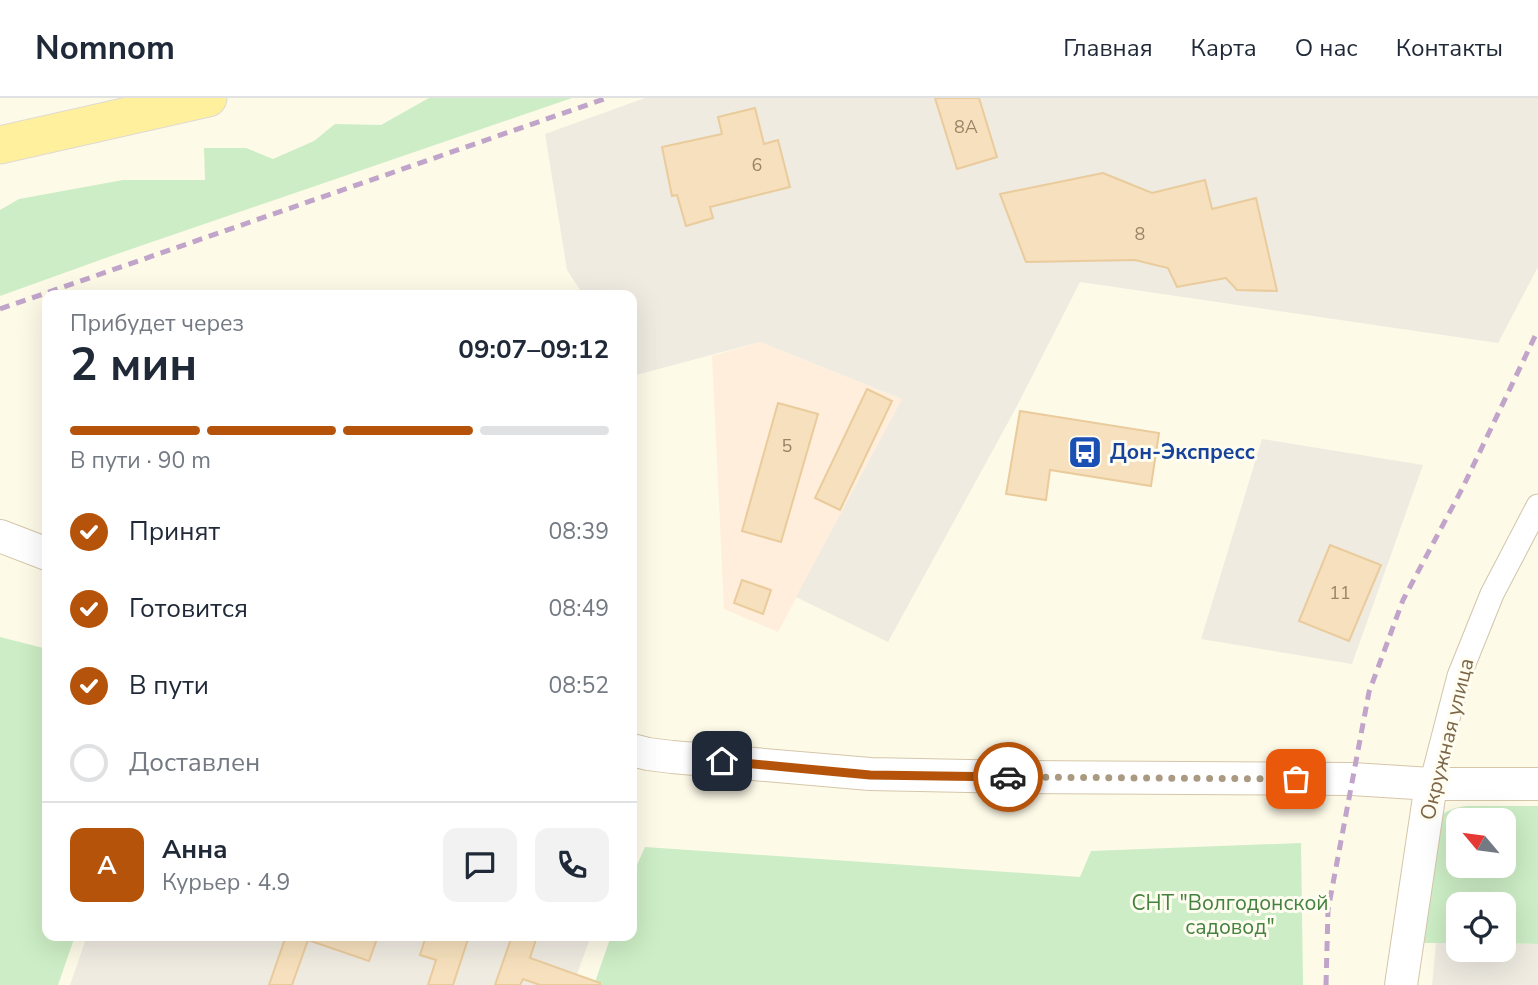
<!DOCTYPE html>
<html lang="ru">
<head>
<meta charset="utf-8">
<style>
  :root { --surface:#fff; --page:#f2f2f3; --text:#1f2937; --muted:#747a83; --line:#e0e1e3; --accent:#b45309 }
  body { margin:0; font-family:"Nunito Sans",sans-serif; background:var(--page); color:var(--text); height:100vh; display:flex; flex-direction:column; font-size:26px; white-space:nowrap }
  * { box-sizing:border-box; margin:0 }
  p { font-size:23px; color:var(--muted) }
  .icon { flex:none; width:38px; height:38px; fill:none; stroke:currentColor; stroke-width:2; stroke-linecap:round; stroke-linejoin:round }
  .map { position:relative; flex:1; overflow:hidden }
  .sheet { position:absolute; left:42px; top:192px; width:595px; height:651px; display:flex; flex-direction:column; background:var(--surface); border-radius:14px; box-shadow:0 7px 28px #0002 }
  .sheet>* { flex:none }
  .needle { width:46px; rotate:299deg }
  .buttons { position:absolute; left:1446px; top:710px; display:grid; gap:14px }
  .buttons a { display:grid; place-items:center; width:70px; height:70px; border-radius:14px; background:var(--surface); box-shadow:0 7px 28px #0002; font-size:35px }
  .pin { position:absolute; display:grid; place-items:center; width:60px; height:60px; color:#fff; margin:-30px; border-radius:14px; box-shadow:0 4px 10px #0006 }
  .courier { position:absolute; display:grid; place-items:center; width:70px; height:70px; margin:-35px; border:5px solid #b45309; border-radius:50%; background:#fff; color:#222; box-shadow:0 2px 9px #0007 }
  .overview em { font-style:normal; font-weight:700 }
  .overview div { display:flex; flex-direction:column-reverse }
  .overview { display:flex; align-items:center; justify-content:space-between; height:119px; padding:0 28px }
  h1 { font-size:46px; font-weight:700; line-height:52px }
  .bar { display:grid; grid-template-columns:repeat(4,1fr); gap:10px 7px; align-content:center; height:84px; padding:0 28px }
  .bar i { height:9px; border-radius:5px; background:var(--line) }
  .bar .on { background:var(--accent) }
  .bar p { grid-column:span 4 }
  .line { display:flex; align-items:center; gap:18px; padding:0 28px; border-top:2px solid var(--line) }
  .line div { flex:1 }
  .round { display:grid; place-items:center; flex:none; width:74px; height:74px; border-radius:14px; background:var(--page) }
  ol { padding:0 28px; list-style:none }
  li { display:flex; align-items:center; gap:21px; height:77px }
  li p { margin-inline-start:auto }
  li .icon { padding:7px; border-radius:50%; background:var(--accent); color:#fff; stroke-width:4 }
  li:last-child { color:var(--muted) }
  li i { width:38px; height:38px; border:4px solid var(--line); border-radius:50% }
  header { display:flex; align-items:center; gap:42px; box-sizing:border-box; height:98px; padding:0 35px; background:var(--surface); border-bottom:2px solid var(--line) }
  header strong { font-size:33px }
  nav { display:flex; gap:38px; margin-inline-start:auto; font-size:24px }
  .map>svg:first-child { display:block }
  .commercial { fill:#ffeedb }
  .industrial { fill:#efebe1 }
  .green { fill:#ccedc5; fill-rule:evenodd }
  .building { fill:#f6e0bd; stroke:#eacb9c; stroke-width:2 }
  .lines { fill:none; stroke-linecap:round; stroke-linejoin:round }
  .street-casing { stroke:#d2c5ac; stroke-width:25 }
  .secondary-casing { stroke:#d5c6aa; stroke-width:34 }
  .primary-casing { stroke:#dfdad3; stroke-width:39 }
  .street { stroke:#fff; stroke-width:23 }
  .secondary { stroke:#fff; stroke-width:32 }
  .primary { stroke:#fff09e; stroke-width:37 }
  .rail { stroke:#c1a4ca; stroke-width:5; stroke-dasharray:10 7; stroke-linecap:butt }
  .done { stroke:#a99a81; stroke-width:7; stroke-dasharray:0 12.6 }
  .route { stroke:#b45309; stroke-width:9 }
  .labels { text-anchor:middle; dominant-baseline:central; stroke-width:6; stroke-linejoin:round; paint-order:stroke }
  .number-label { font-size:18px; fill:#9a8466 }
  .transit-label { font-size:21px; font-weight:bold; fill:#164399; stroke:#fffcf0; text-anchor:start }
  .street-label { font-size:21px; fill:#7b6649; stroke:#fffcf0 }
  .park-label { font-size:21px; fill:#448240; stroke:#fffcf0 }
</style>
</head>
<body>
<header>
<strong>Nomnom</strong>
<nav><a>Главная</a><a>Карта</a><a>О нас</a><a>Контакты</a></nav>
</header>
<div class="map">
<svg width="1538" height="887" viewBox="0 0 1538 887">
  <rect width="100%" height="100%" fill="#fefae8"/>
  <path class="commercial" d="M760,244L902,301L778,534L724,511L712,258Z"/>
  <path class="industrial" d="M645,0H1538V169L1498,245L1080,184L1017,308L888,544L796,499L902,301L760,244L636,277L632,271V198H584L567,172L545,36Z
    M1262,341L1423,367L1352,566L1201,541Z
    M87,838H591L573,887H70Z
    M1436,845H1458V852H1503V845L1538,846V887H1432Z"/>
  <path class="green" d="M429,0H572L114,157L0,198V112L19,101L123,82H205L204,50H246L273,61L314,43L335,26L381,27Z
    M0,539L47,551V838H75L58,887H0Z
    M1466,708H1538V846L1503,845V807H1458V845H1425L1418,841L1437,721C1446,712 1454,710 1466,708ZM1458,723H1503V768H1458Z
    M1301,745L1303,887H594L611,838H632V778L645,749L1080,779L1091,753Z"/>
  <path class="building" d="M935,0H979L997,59L957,71Z
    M755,10L764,46L778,42L790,89L710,109L713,120L686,128L677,97L672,98L662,49L722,36L718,19Z
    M1103,75L1152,95L1205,82L1212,111L1256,100L1277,193L1237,192L1226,180L1177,189L1168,170L1135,162L1026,164L1000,96Z
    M867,291L892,303L840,412L815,400Z
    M778,305L818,316L781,444L742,433Z
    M1020,313L1159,335L1151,388L1050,372L1046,402L1006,396Z
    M1330,447L1381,467L1349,543L1299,523Z
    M742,482L771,492L763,516L734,505Z
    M286,838H378L369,863L308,842L292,887H269Z
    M426,838H469L453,887H428L436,862L420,857Z
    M512,838H537L530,860L600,885V887H540L523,881L520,887H495Z"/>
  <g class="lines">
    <g class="street-casing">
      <path id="street" d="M1431,686L1459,578L1492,496L1538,408"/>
    </g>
    <g class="secondary-casing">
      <path id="secondary" d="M0,438L47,456
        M632,652L648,656L672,659L870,676L1017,679L1352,681L1431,686H1538
        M1401,887L1431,686"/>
    </g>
    <g class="primary-casing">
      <path id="primary" d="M0,47L208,0"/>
    </g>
    <use href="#street" class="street"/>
    <use href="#secondary" class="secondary"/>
    <use href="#primary" class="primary"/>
    <path class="rail" d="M0,211L607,0
      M1326,887L1328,812L1369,594L1403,502L1463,389L1538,232"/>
  </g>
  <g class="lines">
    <path class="done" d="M1008,679L1296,681"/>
    <path class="route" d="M722,663L870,677L1008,679"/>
  </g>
  <defs>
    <g id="bus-square" transform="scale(1.75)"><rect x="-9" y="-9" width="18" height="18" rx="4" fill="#1a4fb4" stroke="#fffcf0"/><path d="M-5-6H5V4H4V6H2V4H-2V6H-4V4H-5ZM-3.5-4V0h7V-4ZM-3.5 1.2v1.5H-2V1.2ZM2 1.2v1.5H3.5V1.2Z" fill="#fff"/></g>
  </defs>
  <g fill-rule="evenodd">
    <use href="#bus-square" x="1085" y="354"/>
  </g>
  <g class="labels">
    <g class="number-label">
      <text x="966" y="29">8А</text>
      <text x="757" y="67">6</text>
      <text x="1140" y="136">8</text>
      <text x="787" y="348">5</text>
      <text x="1340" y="495">11</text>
    </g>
    <g class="transit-label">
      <text x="1110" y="354">Дон-Экспресс</text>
    </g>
    <g class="street-label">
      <text transform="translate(1447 641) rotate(-76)">Окружная улица</text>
    </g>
    <g class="park-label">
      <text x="1230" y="805">СНТ "Волгодонской<tspan x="1230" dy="24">садовод"</tspan></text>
    </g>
  </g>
</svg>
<div class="buttons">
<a><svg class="needle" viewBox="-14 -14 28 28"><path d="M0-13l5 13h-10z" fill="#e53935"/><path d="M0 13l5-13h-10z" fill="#747a83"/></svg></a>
<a><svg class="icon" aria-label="locate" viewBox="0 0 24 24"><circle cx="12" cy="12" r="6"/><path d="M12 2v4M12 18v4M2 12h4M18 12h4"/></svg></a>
</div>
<div class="pin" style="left:1296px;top:681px;background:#ea580c"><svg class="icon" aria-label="bag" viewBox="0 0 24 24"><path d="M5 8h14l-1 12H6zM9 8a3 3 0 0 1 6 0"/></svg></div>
<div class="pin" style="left:722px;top:663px;background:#1f2937"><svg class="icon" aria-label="home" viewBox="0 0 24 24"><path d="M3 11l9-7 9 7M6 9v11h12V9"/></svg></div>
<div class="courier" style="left:1008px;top:679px"><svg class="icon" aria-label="car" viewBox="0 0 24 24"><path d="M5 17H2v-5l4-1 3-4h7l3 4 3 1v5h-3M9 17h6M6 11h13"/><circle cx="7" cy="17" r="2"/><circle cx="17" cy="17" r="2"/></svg></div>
<section class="sheet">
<div class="overview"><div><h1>2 мин</h1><p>Прибудет через</p></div><em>09:07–09:12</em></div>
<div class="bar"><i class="on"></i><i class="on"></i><i class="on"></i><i></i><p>В пути · 90 m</p></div>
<ol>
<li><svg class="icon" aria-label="check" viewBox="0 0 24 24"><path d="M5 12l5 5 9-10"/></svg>Принят<p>08:39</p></li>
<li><svg class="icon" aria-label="check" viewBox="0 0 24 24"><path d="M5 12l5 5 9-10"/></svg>Готовится<p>08:49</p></li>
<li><svg class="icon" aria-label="check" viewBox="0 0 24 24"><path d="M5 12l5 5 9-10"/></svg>В пути<p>08:52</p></li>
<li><i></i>Доставлен</li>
</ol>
<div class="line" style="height:126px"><b class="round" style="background:var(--accent);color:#fff">А</b><div><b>Анна</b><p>Курьер · 4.9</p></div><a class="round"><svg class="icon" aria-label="chat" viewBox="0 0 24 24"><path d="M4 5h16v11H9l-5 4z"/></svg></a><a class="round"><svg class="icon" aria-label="phone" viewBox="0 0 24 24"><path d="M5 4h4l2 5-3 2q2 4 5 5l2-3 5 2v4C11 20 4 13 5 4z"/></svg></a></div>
</section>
</div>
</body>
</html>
